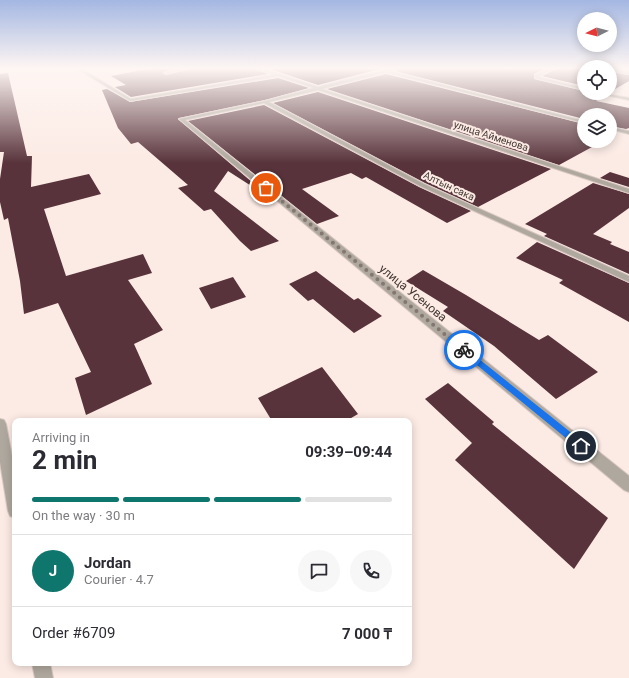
<!DOCTYPE html>
<html lang="en">
<head>
<meta charset="utf-8">
<style>
  :root { --surface:#fff; --page:#f7f7f7; --text:#2b2b33; --muted:#7c7c81; --line:#e1e1e2; --accent:#0f766e }
  body { margin:0; font-family:Roboto,sans-serif; background:var(--page); color:var(--text); height:100vh; display:flex; flex-direction:column; font-size:15px; white-space:nowrap }
  * { box-sizing:border-box; margin:0 }
  p { font-size:13px; color:var(--muted) }
  .icon { flex:none; width:22px; height:22px; fill:none; stroke:currentColor; stroke-width:2; stroke-linecap:round; stroke-linejoin:round }
  .map { position:relative; flex:1; overflow:hidden }
  .sheet { position:absolute; left:12px; top:418px; width:400px; height:248px; display:flex; flex-direction:column; background:var(--surface); border-radius:8px; box-shadow:0 2px 10px #0003 }
  .sheet>* { flex:none }
  .needle { width:26px; rotate:264deg }
  .controls { position:absolute; left:577px; top:12px; display:grid; gap:8px }
  .controls a { display:grid; place-items:center; width:40px; height:40px; border-radius:50%; background:var(--surface); box-shadow:0 2px 10px #0003; font-size:20px }
  .pin { position:absolute; display:grid; place-items:center; width:34px; height:34px; color:#fff; margin:-17px; border:2px solid #fff; border-radius:50%; box-shadow:0 1px 4px #0007 }
  .courier { position:absolute; display:grid; place-items:center; width:40px; height:40px; margin:-20px; border:3px solid #1a73e8; border-radius:50%; background:#fff; color:#222; box-shadow:0 1px 5px #0007 }
  .headline em { font-style:normal; font-weight:700 }
  .headline div { display:flex; flex-direction:column-reverse }
  .headline { display:flex; align-items:center; justify-content:space-between; height:68px; padding:0 20px }
  h1 { font-size:26px; font-weight:700; line-height:30px }
  .bar { display:grid; grid-template-columns:repeat(4,1fr); gap:6px 4px; align-content:center; height:48px; padding:0 20px }
  .bar i { height:5px; border-radius:3px; background:var(--line) }
  .bar .on { background:var(--accent) }
  .bar p { grid-column:span 4 }
  .line { display:flex; align-items:center; gap:10px; padding:0 20px; border-top:1px solid var(--line) }
  .line div { flex:1 }
  .round { display:grid; place-items:center; flex:none; width:42px; height:42px; border-radius:21px; background:var(--page) }
  .map>svg:first-child { display:block }
  .building { fill:#58333b }
  .lines { fill:none; stroke-linecap:round; stroke-linejoin:round }
  .lane-casing { stroke:#d7c6c1; stroke-width:2 }
  .street-casing { stroke:#d7c6c1; stroke-width:2 }
  .lane { fill:#afa89e; fill-rule:evenodd }
  .street { fill:#afa89e; fill-rule:evenodd }
  .route { fill:#1a73e8 }
  .done { stroke:#847671; stroke-width:4; stroke-dasharray:0 7.2 }
  .labels { text-anchor:middle; dominant-baseline:central; stroke-width:4; stroke-linejoin:round; paint-order:stroke }
  .far-street-label { font-size:10px; fill:#433733; stroke:#fceae4 }
  .street-label { font-size:12px; fill:#433733; stroke:#fceae4 }
</style>
</head>
<body>
<div class="map">
<svg width="629" height="678" viewBox="0 0 629 678">
  <rect width="100%" height="100%" fill="#fceae4"/>
  <path class="building" d="M153,68H175L163,72L166,75L192,68H254L268,74L131,97L115,87L126,85L111,76Z
    M267,68H384L318,85Z
    M400,68H546L534,74V79L584,91V93H599L604,96L596,101L629,108V128L626,129L610,126V115H584V119L395,71Z
    M557,68H584V86L542,76Z
    M610,72L629,75V81L610,92Z
    M8,73L27,156H32L31,187L89,174L101,194L44,209L66,276L143,254L152,273L128,280L163,330L134,344L152,384L86,415L75,378L91,372L58,303L24,314L20,281L8,218L4,220L0,202V179L4,152H0V74Z
    M386,74L584,124V141H603L559,165L327,89Z
    M278,78L309,88L265,100L179,118L178,119L273,200L228,171L214,191L279,241L251,251L240,241L211,209L204,211L178,188L188,185L138,142L131,144L118,128L102,90L107,89L130,102Z
    M318,92L551,169L478,207L425,183L273,103Z
    M264,105L419,187L471,211L447,223L366,177L362,179L351,173L302,189L339,216L317,224L188,121Z
    M610,172L629,178V187L600,178Z
    M593,183L629,194V208L593,234L612,242L610,244L629,252V274L544,236L547,234L525,224Z
    M537,242L629,283V322L559,283L563,280L516,258Z
    M423,270L466,295L539,340L548,335L598,372L556,399L494,346L443,311L448,307L406,281Z
    M316,271L354,300L358,298L382,316L354,333L313,299L308,301L289,284Z
    M233,277L246,297L211,309L199,288Z
    M322,367L358,414L346,421H272L258,398Z
    M448,383L494,422L492,424L608,518L574,569L455,460L472,443L425,399Z"/>
  <g class="lines">
    <g class="lane-casing">
      <path id="lane" d="M183,68H191L166,74L164,73Z"/>
    </g>
    <g class="street-casing">
      <path id="street" d="M76,68H80L131,99L274,75L255,68H261L318,87L392,68H399L389,71L584,121V123L386,72L322,89L629,189V193L318,90L269,102L424,184L629,276V282L420,186L264,103L185,120L629,476V492L624,490L179,119L265,101L314,88L278,76L130,101Z
        M551,68H556L538,77L584,88V90L535,78V75Z
        M610,68L629,72V74L610,70Z
        M600,93L629,98V100L601,94Z
        M610,127L629,131V134L610,129Z
        M0,419L4,420L6,424L15,472V518L10,516L8,511L0,462Z
        M32,663H50L53,678H35Z"/>
    </g>
    <use href="#lane" class="lane"/>
    <use href="#street" class="street"/>
  </g>
  <linearGradient id="sky" x2="0" y2="1"><stop stop-color="#a4b7e2"/><stop offset="0.42" stop-color="#fef6f3"/><stop offset="1" stop-color="#fef6f3" stop-opacity="0"/></linearGradient>
  <rect width="629" height="163" fill="url(#sky)"/>
  <path class="route" d="M464,347L584,443L585,446L584,448H578L461,352L460,350Z"/>
  <g class="lines">
    <path class="done" d="M266,188L464,350"/>
  </g>
  <g class="labels">
    <g class="far-street-label">
      <text transform="translate(491 136) rotate(18)">улица Айменова</text>
      <text transform="translate(449 186) rotate(25)">Алтын сака</text>
    </g>
    <g class="street-label">
      <text transform="translate(413 293) rotate(39)">улица Усенова</text>
    </g>
  </g>
</svg>
<div class="controls">
<a><svg class="needle" viewBox="-14 -14 28 28"><path d="M0-13l5 13h-10z" fill="#e53935"/><path d="M0 13l5-13h-10z" fill="#7c7c81"/></svg></a>
<a><svg class="icon" aria-label="locate" viewBox="0 0 24 24"><circle cx="12" cy="12" r="6"/><path d="M12 2v4M12 18v4M2 12h4M18 12h4"/></svg></a>
<a><svg class="icon" aria-label="layers" viewBox="0 0 24 24"><path d="M12 4l9 5-9 5-9-5zM3 14l9 5 9-5"/></svg></a>
</div>
<div class="pin" style="left:266px;top:188px;background:#ea580c"><svg class="icon" aria-label="bag" viewBox="0 0 24 24"><path d="M5 8h14l-1 12H6zM9 8a3 3 0 0 1 6 0"/></svg></div>
<div class="pin" style="left:581px;top:446px;background:#1f2937"><svg class="icon" aria-label="home" viewBox="0 0 24 24"><path d="M3 11l9-7 9 7M6 9v11h12V9"/></svg></div>
<div class="courier" style="left:464px;top:350px"><svg class="icon" aria-label="bike" viewBox="0 0 24 24"><circle cx="6" cy="16" r="4"/><circle cx="18" cy="16" r="4"/><path d="M6 16l4-8h5l3 8M10 8l3 8H6M13 5h3"/></svg></div>
<section class="sheet">
<div class="headline"><div><h1>2 min</h1><p>Arriving in</p></div><em>09:39–09:44</em></div>
<div class="bar"><i class="on"></i><i class="on"></i><i class="on"></i><i></i><p>On the way · 30 m</p></div>
<div class="line" style="height:72px"><b class="round" style="background:var(--accent);color:#fff">J</b><div><b>Jordan</b><p>Courier · 4.7</p></div><a class="round"><svg class="icon" aria-label="chat" viewBox="0 0 24 24"><path d="M4 5h16v11H9l-5 4z"/></svg></a><a class="round"><svg class="icon" aria-label="phone" viewBox="0 0 24 24"><path d="M5 4h4l2 5-3 2q2 4 5 5l2-3 5 2v4C11 20 4 13 5 4z"/></svg></a></div>
<div class="line" style="height:52px"><div>Order #6709</div><b>7 000 ₸</b></div>
</section>
</div>
</body>
</html>
